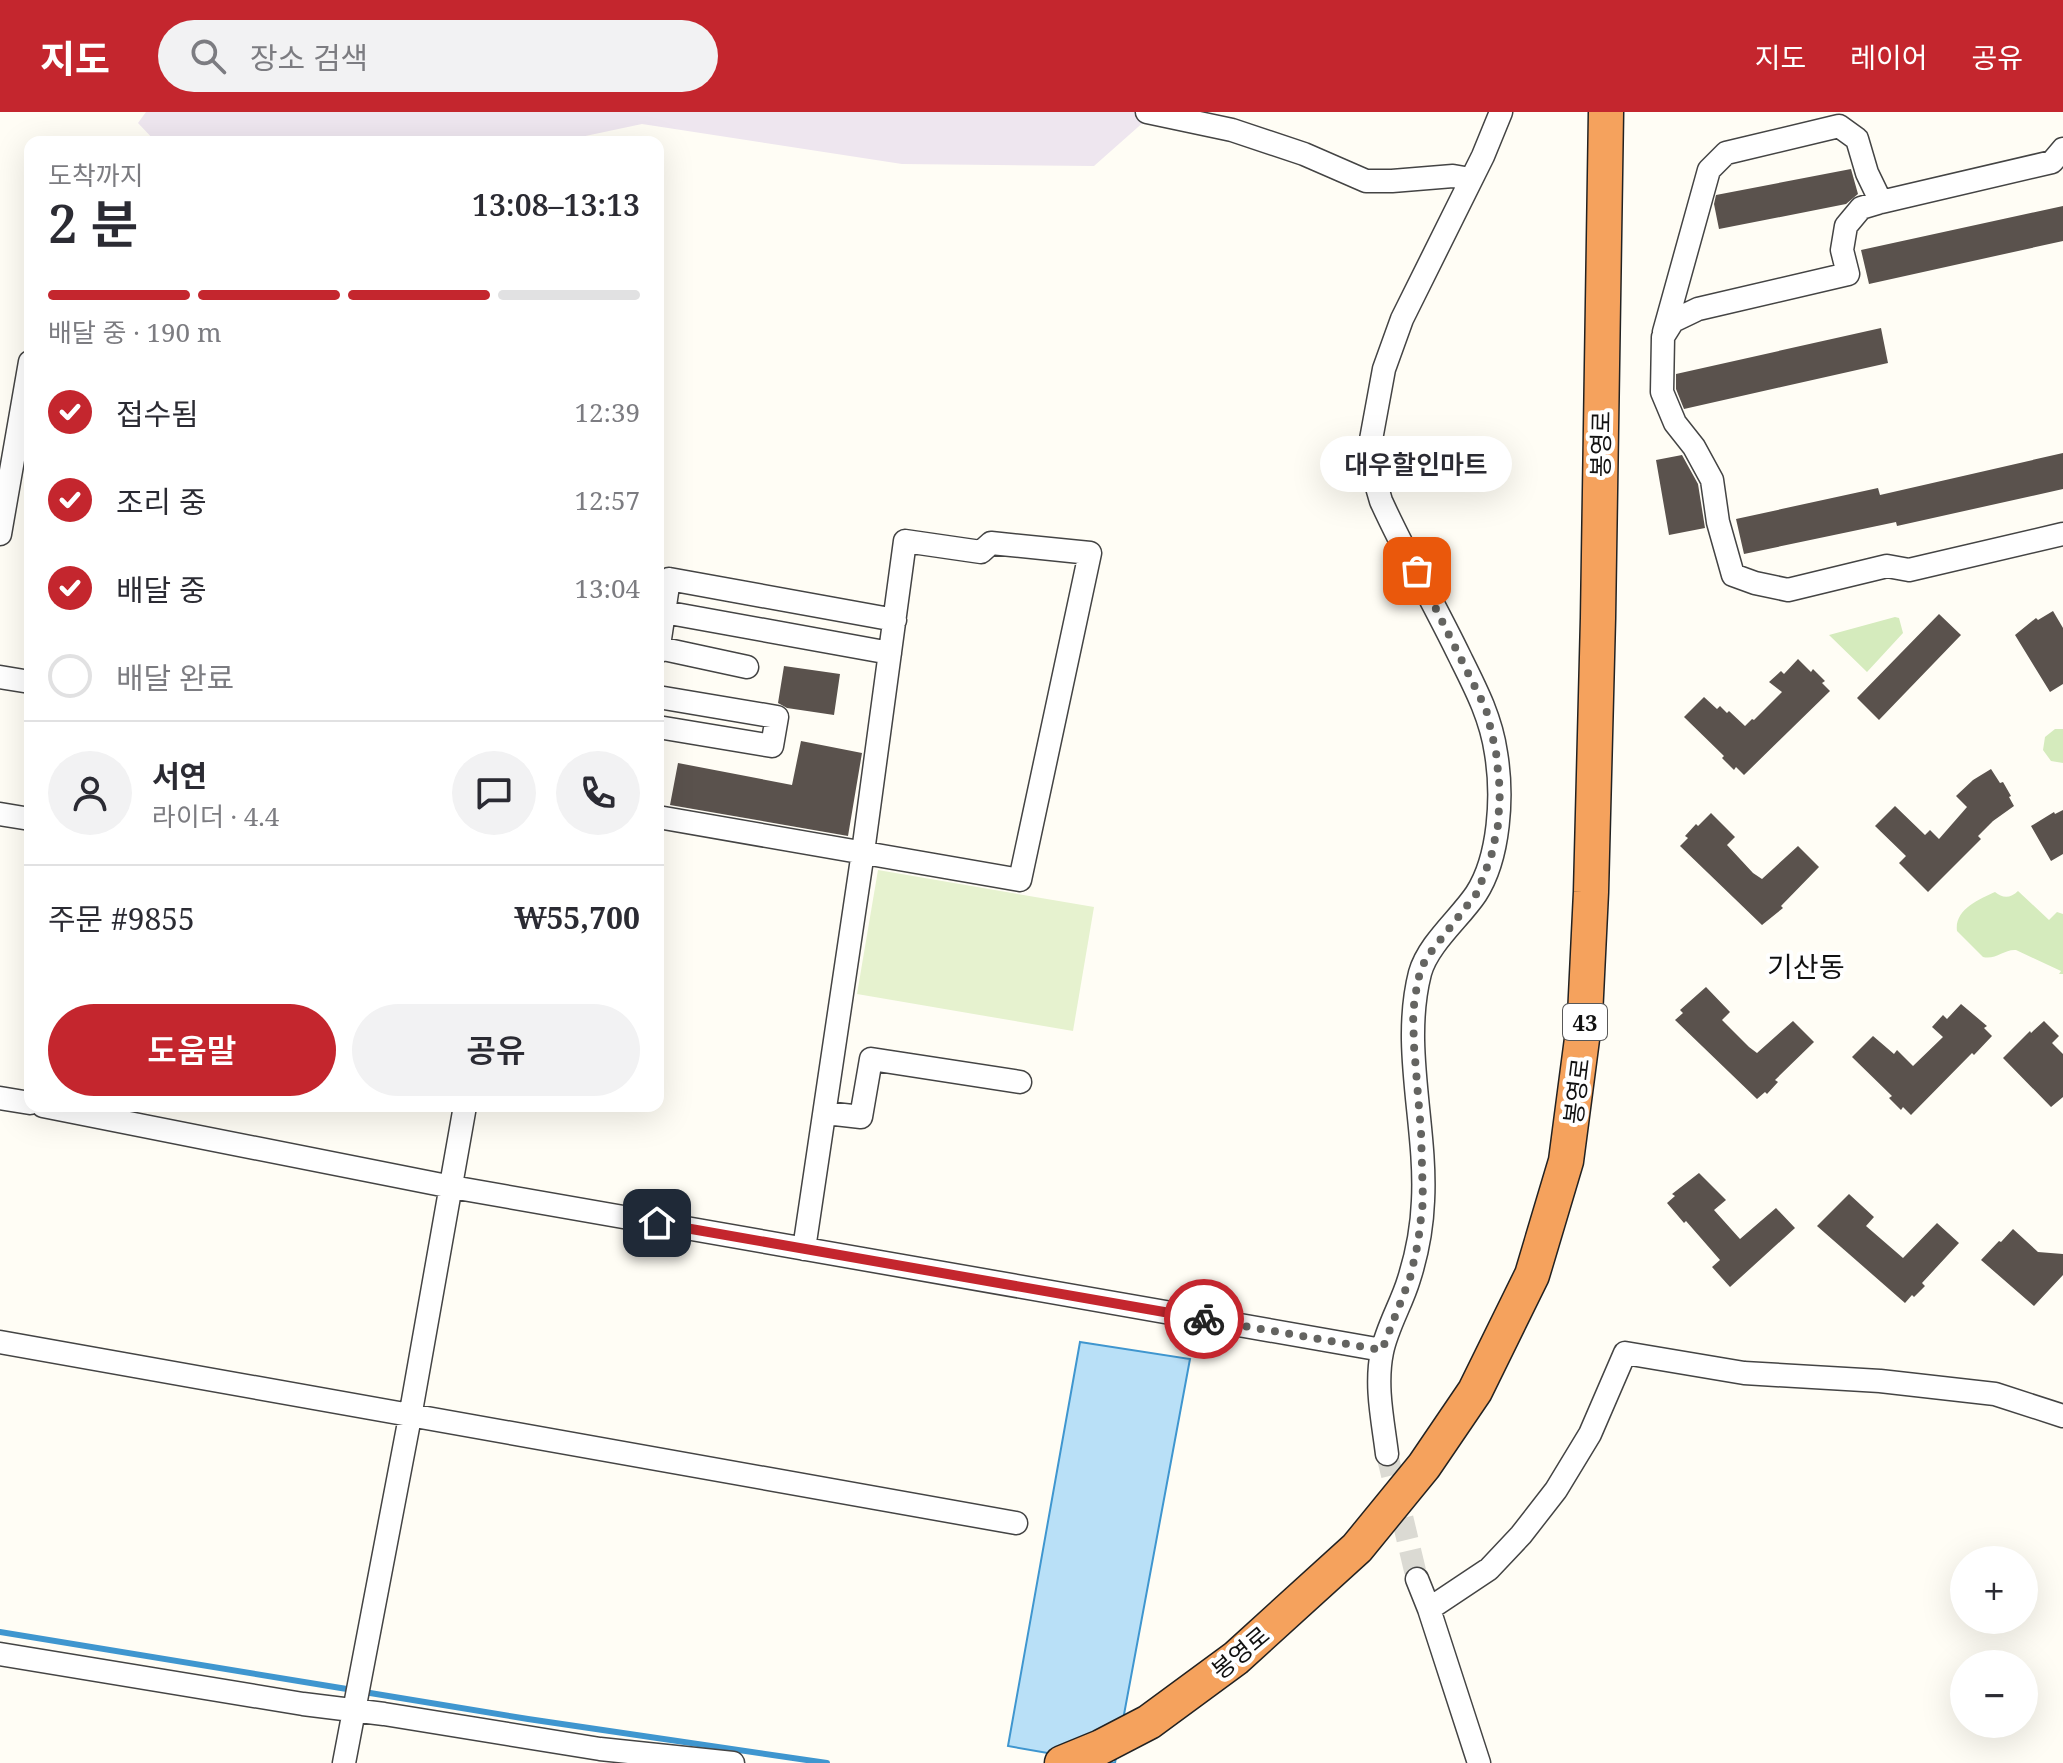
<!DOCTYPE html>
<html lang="ko">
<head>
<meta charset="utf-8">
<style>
  :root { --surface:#fff; --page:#f2f2f3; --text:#2b2b33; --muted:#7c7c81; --line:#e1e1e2; --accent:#c4262e }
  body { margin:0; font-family:"Noto Serif","Noto Sans KR",serif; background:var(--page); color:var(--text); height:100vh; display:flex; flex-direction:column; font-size:30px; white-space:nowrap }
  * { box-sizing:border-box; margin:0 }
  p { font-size:26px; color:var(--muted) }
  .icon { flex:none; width:44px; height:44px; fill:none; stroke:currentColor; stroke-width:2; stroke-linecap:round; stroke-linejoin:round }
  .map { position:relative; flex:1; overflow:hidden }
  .panel { position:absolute; left:24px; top:24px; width:640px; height:976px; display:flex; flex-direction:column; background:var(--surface); border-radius:16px; box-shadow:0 8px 32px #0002 }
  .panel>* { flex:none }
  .controls { position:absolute; left:1950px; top:1434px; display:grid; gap:16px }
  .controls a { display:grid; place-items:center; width:88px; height:88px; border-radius:50%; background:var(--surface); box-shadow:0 8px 32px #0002; font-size:40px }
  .pin { position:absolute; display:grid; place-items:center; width:68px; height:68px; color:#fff; margin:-34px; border-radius:16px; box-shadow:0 4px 12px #0006 }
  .courier { position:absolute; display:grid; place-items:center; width:80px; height:80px; margin:-40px; border:6px solid #c4262e; border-radius:50%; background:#fff; color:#222; box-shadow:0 2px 10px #0007 }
  .bubble { position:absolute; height:56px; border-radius:28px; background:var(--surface); box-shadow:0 8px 32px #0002; font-size:26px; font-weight:600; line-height:56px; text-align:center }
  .summary em { font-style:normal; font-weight:600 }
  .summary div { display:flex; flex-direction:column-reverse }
  .summary { display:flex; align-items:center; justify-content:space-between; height:136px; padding:0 24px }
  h1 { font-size:52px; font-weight:600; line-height:60px }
  .bar { display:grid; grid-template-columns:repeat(4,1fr); gap:12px 8px; align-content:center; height:96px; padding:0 24px }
  .bar i { height:10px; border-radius:6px; background:var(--line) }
  .bar .active { background:var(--accent) }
  .bar p { grid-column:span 4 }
  .line { display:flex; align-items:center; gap:20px; padding:0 24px; border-top:2px solid var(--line) }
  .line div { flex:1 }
  .round { display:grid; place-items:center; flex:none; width:84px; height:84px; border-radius:42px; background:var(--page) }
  ol { padding:0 24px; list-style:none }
  li { display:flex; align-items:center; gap:24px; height:88px }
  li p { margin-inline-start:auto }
  li .icon { padding:8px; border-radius:50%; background:var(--accent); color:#fff; stroke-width:4 }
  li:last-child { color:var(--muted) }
  li i { width:44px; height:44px; border:4px solid var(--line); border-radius:50% }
  .cta { display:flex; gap:16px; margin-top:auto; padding:16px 24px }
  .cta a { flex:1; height:92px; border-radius:48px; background:var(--accent); color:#fff; font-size:32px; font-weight:600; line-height:92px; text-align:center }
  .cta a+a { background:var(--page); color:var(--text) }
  header { display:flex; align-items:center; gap:48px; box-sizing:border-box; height:112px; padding:0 40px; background:var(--accent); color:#fff }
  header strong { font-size:38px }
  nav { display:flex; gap:44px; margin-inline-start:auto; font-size:28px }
  .search { width:560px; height:72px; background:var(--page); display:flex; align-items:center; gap:20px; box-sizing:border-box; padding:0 28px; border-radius:44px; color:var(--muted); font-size:30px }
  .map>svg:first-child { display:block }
  .industrial { fill:#eee6ef }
  .green { fill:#d5ebbd }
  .pitch { fill:#e6f2cf }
  .water { fill:#b9e0f7; stroke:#3f96cf; stroke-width:2 }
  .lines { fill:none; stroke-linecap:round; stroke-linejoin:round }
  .stream { stroke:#3f96cf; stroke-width:6 }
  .building { fill:#5a524d }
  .minor-tunnel { stroke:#dbdad3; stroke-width:22; stroke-dasharray:22 11; stroke-linecap:butt }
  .minor-casing { stroke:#444; stroke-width:25 }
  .highway-casing { stroke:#222; stroke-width:37 }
  .minor { stroke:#fff; stroke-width:22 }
  .highway { stroke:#f5a25d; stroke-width:34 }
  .done { stroke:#646461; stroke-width:8; stroke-dasharray:0 14.4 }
  .route { stroke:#c4262e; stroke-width:10 }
  .labels { text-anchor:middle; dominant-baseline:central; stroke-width:8; stroke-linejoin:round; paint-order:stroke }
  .shield { fill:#fff; stroke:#585858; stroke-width:2 }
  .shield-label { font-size:22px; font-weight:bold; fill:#111 }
  .street-label { font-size:24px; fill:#111; stroke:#fff }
  .quarter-label { font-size:28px; fill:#111; stroke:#fff }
</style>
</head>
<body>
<header>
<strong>지도</strong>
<div class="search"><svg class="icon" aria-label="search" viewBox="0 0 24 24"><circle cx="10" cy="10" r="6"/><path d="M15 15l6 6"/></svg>장소 검색</div>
<nav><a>지도</a><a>레이어</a><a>공유</a></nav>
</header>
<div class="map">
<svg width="2063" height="1651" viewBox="0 0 2063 1651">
  <rect width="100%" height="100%" fill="#fffdf5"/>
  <path class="industrial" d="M146,0H1155L1094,54L902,52L642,12L557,30H156L138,11Z"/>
  <path class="green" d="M1895,505L1899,506L1903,521L1867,560L1829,523Z
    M2055,617H2063V651L2051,649L2043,638L2045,625Z
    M2018,779L2049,808L2057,800L2063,802V862H2059L2061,859L2016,838C2004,837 1996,848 1983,845L1957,819C1954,798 1979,787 1995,780C2003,787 2011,786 2018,779Z"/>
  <path class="pitch" d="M878,758L1094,795L1073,919L857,882Z"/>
  <path class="water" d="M1080,1230L1190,1247L1115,1651H1105L1008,1634Z"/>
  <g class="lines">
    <path class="stream" d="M0,1520L353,1578
      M364,1580L528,1607L827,1651"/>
  </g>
  <path class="building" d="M1851,57L1858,82L1846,92L1719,117L1714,92L1716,83Z
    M2063,94V129L1869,172L1861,138Z
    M1881,216L1888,251L1684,297L1676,277V262Z
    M2063,341V377L1897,414L1896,410L1744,442L1736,407L1878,376L1880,383Z
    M1682,343L1698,372L1705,416L1669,423L1656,348Z
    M2053,499L2063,516V572L2050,580L2015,523L2036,506L2038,508Z
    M1939,502L1961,523L1879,608L1857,586Z
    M1798,547L1811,560L1813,557L1825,569L1822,571L1830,579L1744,663L1736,655L1734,658L1722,646L1724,644L1684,605L1704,585L1717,597L1720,594L1727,601L1729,599L1745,614L1752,607L1754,608L1782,580L1769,570L1781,559L1784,562Z
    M784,554L840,562L834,603L787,596L778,591Z
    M801,629L862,641L848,724L670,693L678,651L792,673Z
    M1991,657L2000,671L2003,670L2011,684L2009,685L2014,694L1993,709L1978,724L1981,727L1928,780L1899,751L1906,744L1875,714L1895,694L1925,723L1930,718L1939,727L1967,695L1956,684L1973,668Z
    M2063,698V742L2051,749L2031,714L2054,700L2055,702Z
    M1711,701L1735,725L1727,733L1753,761L1762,767L1798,734L1819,755L1781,794L1783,796L1762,813L1680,734L1688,726L1685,724L1696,712L1698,714Z
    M1706,875L1730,900L1722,908L1749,935L1757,941L1793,909L1814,930L1775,968L1778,970L1767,982L1765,980L1757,987L1675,908L1683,901L1680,898Z
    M1961,892L1987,914L1984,916L1992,924L1974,943L1972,941L1911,1003L1903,995L1901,998L1889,986L1892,984L1852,945L1873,924L1894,942L1897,938L1913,954L1943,925L1932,915L1943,903L1947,907Z
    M2044,909L2059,924L2052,931L2063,942V985L2051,995L2003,946L2030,919L2031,921Z
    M1699,1061L1726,1088L1714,1098L1740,1127L1776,1096L1795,1116L1730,1175L1712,1155L1720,1148L1686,1109L1684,1111L1667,1091L1675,1084L1672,1082Z
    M1849,1082L1874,1105L1866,1114L1903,1146L1937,1111L1959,1131L1922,1171L1925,1174L1914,1185L1912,1183L1905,1191L1817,1114Z
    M2013,1117L2038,1140L2063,1142V1163L2034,1194L1981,1148L1999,1129L2001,1130Z"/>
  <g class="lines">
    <path class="minor-tunnel" d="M1387,1342L1417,1467"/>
    <g class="minor-casing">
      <path id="minor" d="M1147,0L1232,18L1304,42L1366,69H1392L1453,64L1470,67
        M2063,37L2052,50L1881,90L1861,96L1846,114L1842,138L1848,162L1698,197L1673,209L1663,225L1662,280L1675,311L1694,335L1712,368L1718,410L1733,463L1755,471L1788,478L1887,454L1909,458L2063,422
        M1664,220L1709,58L1726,41L1839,14L1857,27L1867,61L1881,90
        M0,422L30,250
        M664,500L890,541
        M659,536L747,555
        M658,540L669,467L895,508
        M0,565L30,570
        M658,585L777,605L772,634L658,615
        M0,702L30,707
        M658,705L1020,768L1090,441L991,431L981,440L905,429L863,740L804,1137
        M0,986L30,991
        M43,994L452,1075L1382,1238
        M826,1001L861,1005L871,947L1020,970
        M0,1230L1016,1411
        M1387,1342C1383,1309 1375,1274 1382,1240C1387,1215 1402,1191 1409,1167C1417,1142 1422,1115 1423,1089C1427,1014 1401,935 1420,861C1428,832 1460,806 1476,782C1500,745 1503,683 1496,641C1491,606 1476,577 1460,545C1435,493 1405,442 1381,389L1372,358L1370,333L1384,257L1402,207L1483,44L1501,0
        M1417,1467L1429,1497L1479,1651
        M1429,1497L1489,1457L1521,1423L1556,1378L1590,1322L1625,1241L1744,1261L1880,1269L1995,1282L2063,1304
        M0,1542L303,1592L384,1602L600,1637L733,1651
        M344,1651L410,1305L465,994"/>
    </g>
    <g class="highway-casing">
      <path id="highway" d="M1062,1651L1101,1635L1149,1610L1236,1546L1357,1436L1424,1354L1475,1279L1532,1163L1566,1049L1585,904L1591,780L1598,506L1606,0"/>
    </g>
    <use href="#minor" class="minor"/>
    <use href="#highway" class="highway"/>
  </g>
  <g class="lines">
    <path class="done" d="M1204,1207L1382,1238L1410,1166L1418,1131L1423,1089L1421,1020L1414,934L1413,900L1417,873L1421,856L1430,841L1477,781L1491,745L1498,713L1500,679L1496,640L1486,597L1417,459"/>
    <path class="route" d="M657,1111L1204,1207"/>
  </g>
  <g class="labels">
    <rect class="shield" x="1563" y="892" width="44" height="36" rx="6"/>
    <g class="shield-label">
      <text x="1585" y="910">43</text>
    </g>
    <g class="street-label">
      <text transform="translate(1600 332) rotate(-89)">봉영로</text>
      <text transform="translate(1576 979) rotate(-83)">봉영로</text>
      <text transform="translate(1240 1540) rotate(-40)">봉영로</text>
    </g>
    <g class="quarter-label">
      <text x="1806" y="854">기산동</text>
    </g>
  </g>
</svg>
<div class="controls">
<a>+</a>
<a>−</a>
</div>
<div class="pin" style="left:1417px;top:459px;background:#ea580c"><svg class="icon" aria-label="bag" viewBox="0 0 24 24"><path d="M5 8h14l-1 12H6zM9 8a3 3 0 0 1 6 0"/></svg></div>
<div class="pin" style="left:657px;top:1111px;background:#1f2937"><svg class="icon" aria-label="home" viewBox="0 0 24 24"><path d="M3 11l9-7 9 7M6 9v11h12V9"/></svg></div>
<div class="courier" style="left:1204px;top:1207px"><svg class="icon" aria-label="bike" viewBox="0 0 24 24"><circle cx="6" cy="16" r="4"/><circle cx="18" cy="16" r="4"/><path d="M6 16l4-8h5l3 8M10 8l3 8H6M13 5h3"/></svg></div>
<div class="bubble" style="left:1320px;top:324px;width:192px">대우할인마트</div>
<section class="panel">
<div class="summary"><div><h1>2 분</h1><p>도착까지</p></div><em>13:08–13:13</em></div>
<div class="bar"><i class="active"></i><i class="active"></i><i class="active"></i><i></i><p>배달 중 · 190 m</p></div>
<ol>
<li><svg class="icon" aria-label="check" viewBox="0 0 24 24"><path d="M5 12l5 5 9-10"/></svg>접수됨<p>12:39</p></li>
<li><svg class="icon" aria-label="check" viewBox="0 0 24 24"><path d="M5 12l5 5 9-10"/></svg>조리 중<p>12:57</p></li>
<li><svg class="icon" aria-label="check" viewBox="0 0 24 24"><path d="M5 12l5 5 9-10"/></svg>배달 중<p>13:04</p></li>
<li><i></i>배달 완료</li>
</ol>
<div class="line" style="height:144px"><a class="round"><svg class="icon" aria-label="person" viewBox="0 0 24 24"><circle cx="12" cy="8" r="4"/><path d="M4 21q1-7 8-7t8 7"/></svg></a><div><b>서연</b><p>라이더 · 4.4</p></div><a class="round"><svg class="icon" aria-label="chat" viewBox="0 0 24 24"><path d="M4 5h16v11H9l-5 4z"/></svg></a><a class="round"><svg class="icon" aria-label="phone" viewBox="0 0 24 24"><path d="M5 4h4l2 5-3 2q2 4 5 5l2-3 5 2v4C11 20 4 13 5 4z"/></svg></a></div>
<div class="line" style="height:104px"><div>주문 #9855</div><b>₩55,700</b></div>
<div class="cta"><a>도움말</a><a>공유</a></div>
</section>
</div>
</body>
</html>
